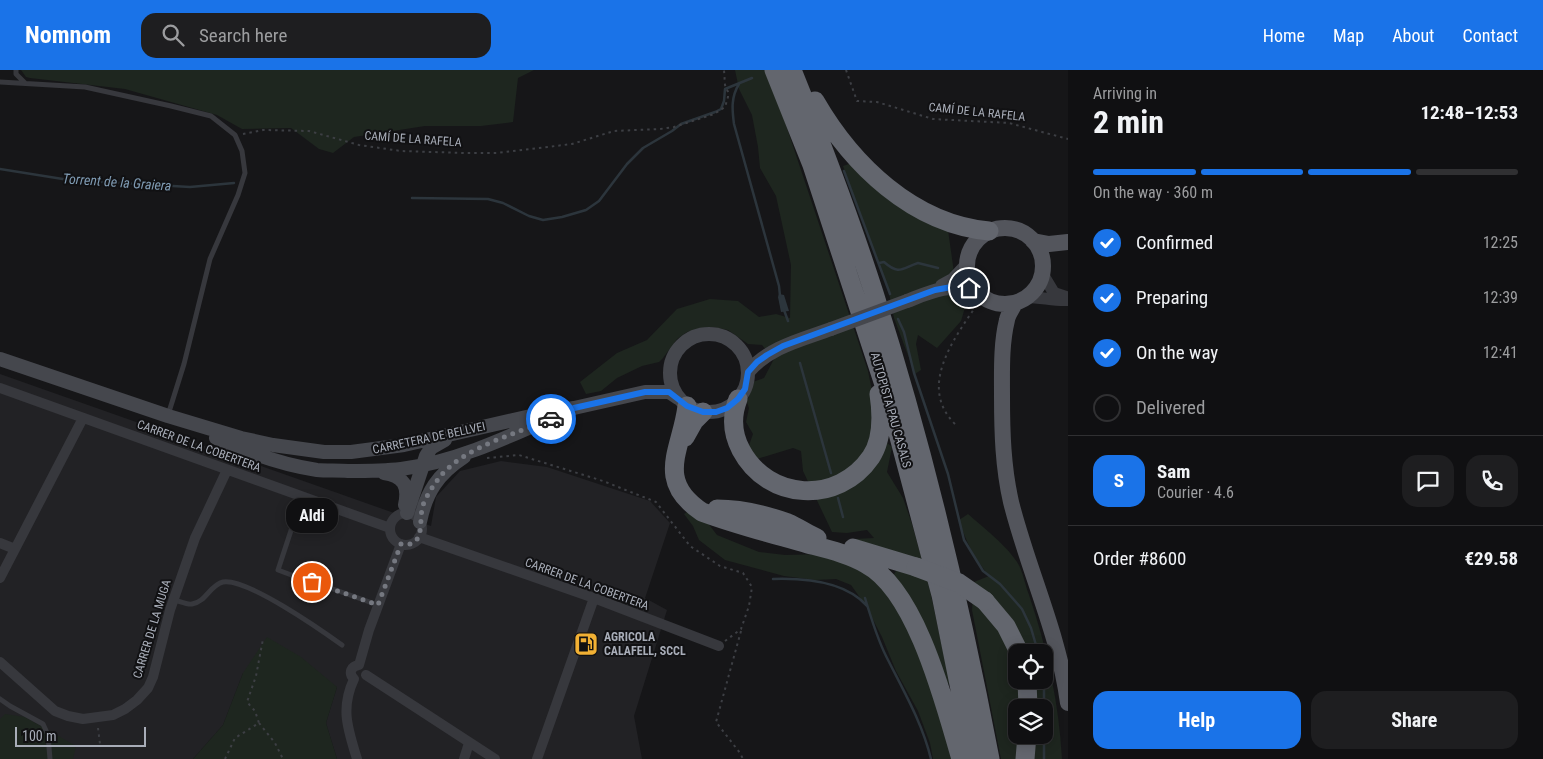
<!DOCTYPE html>
<html lang="en">
<head>
<meta charset="utf-8">
<style>
  :root { --surface:#101012; --page:#1e1e20; --text:#f1f3f6; --muted:#9c9d9f; --line:#303032; --accent:#1a73e8 }
  body { margin:0; font-family:"Roboto Condensed",sans-serif; background:var(--page); color:var(--text); height:100vh; display:flex; flex-direction:column; font-size:19px; white-space:nowrap }
  * { box-sizing:border-box; margin:0 }
  p { font-size:16px; color:var(--muted) }
  .icon { flex:none; width:28px; height:28px; fill:none; stroke:currentColor; stroke-width:2; stroke-linecap:round; stroke-linejoin:round }
  .map { position:relative; flex:1; overflow:hidden }
  .panel { display:flex; flex-direction:column; background:var(--surface); width:475px }
  .panel>* { flex:none }
  .tools { position:absolute; left:1008px; top:574px; display:grid; gap:10px }
  .tools a { display:grid; place-items:center; width:45px; height:45px; border-radius:10px; background:var(--surface); box-shadow:0 2px 12px #0003,0 0 0 1px var(--line); font-size:25px }
  .scale { position:absolute; left:15px; bottom:12px; width:131px; box-sizing:border-box; padding-left:5px; border:2px solid #a8adb8; border-top:0; font-size:14px; line-height:18px; white-space:nowrap; color:#a8adb8; -webkit-text-stroke:4px #111113; paint-order:stroke }
  .pin { position:absolute; display:grid; place-items:center; width:42px; height:42px; color:#fff; margin:-21px; border:2px solid #fff; border-radius:50%; box-shadow:0 1px 5px #0007 }
  .courier { position:absolute; display:grid; place-items:center; width:50px; height:50px; margin:-25px; border:4px solid #1a73e8; border-radius:50%; background:#fff; color:#222; box-shadow:0 1px 6px #0007 }
  .bubble { position:absolute; height:35px; border-radius:15px; background:var(--surface); box-shadow:0 2px 12px #0003,0 0 0 1px var(--line); font-size:16px; font-weight:700; line-height:35px; text-align:center }
  .summary em { font-style:normal; font-weight:700 }
  .summary div { display:flex; flex-direction:column-reverse }
  .summary { display:flex; align-items:center; justify-content:space-between; height:85px; padding:0 25px }
  h1 { font-size:32px; font-weight:700; line-height:38px }
  .bar { display:grid; grid-template-columns:repeat(4,1fr); gap:8px 5px; align-content:center; height:60px; padding:0 25px }
  .bar i { height:6px; border-radius:4px; background:var(--line) }
  .bar .on { background:var(--accent) }
  .bar p { grid-column:span 4 }
  .line { display:flex; align-items:center; gap:12px; padding:0 25px; border-top:1px solid var(--line) }
  .line div { flex:1 }
  .round { display:grid; place-items:center; flex:none; width:52px; height:52px; border-radius:15px; background:var(--page) }
  ol { padding:0 25px; list-style:none }
  li { display:flex; align-items:center; gap:15px; height:55px }
  li p { margin-inline-start:auto }
  li .icon { padding:5px; border-radius:50%; background:var(--accent); color:#fff; stroke-width:4 }
  li:last-child { color:var(--muted) }
  li i { width:28px; height:28px; border:2px solid var(--line); border-radius:50% }
  .primary-button { display:flex; gap:10px; margin-top:auto; padding:10px 25px }
  .primary-button a { flex:1; height:58px; border-radius:15px; background:var(--accent); color:#fff; font-size:20px; font-weight:700; line-height:58px; text-align:center }
  .primary-button a+a { background:var(--page); color:var(--text) }
  header { display:flex; align-items:center; gap:30px; box-sizing:border-box; height:70px; padding:0 25px; background:var(--accent); color:#fff }
  header strong { font-size:24px }
  nav { display:flex; gap:28px; margin-inline-start:auto; font-size:18px }
  .search { width:350px; height:45px; background:var(--page); display:flex; align-items:center; gap:12px; box-sizing:border-box; padding:0 18px; border-radius:15px; color:var(--muted); font-size:19px }
  main { display:flex; flex:1; min-height:0 }
  .map>svg:first-child { display:block }
  .built { fill:#222225 }
  .green { fill:#1e261f; fill-rule:evenodd }
  .water { fill:#2c353c }
  .lines { fill:none; stroke-linecap:round; stroke-linejoin:round }
  .stream { stroke:#2c353c; stroke-width:2.5 }
  .path { stroke:#3d3f44; stroke-width:2; stroke-dasharray:2.5 4; stroke-linecap:butt }
  .service { stroke:#37383d; stroke-width:5 }
  .minor { stroke:#37383d; stroke-width:10 }
  .tertiary { stroke:#37383d; stroke-width:12 }
  .secondary { stroke:#45474d; stroke-width:14 }
  .primary { stroke:#53555c; stroke-width:16 }
  .motorway { stroke:#63666e; stroke-width:19 }
  .secondary-bridge { stroke:#45474d; stroke-width:14 }
  .motorway-bridge { stroke:#63666e; stroke-width:19 }
  .done { stroke:#757880; stroke-width:5; stroke-dasharray:0 9 }
  .route { stroke:#1a73e8; stroke-width:6 }
  .labels { text-anchor:middle; dominant-baseline:central; stroke-width:4; stroke-linejoin:round; paint-order:stroke }
  .street-label { font-size:12px; fill:#a8adb8; stroke:#111113 }
  .poi-label { font-size:12px; font-weight:bold; fill:#a8adb8; stroke:#111113; text-anchor:start }
  .water-label { font-size:14px; font-style:italic; fill:#7f9bb3; stroke:#111113 }
</style>
</head>
<body>
<header>
<strong>Nomnom</strong>
<div class="search"><svg class="icon" aria-label="search" viewBox="0 0 24 24"><circle cx="10" cy="10" r="6"/><path d="M15 15l6 6"/></svg>Search here</div>
<nav><a>Home</a><a>Map</a><a>About</a><a>Contact</a></nav>
</header>
<main>
<div class="map">
<svg width="1068" height="689" viewBox="0 0 1068 689">
  <rect width="100%" height="100%" fill="#161618"/>
  <path class="built" d="M0,304L431,456L436,427L460,401L501,391L547,397L650,431L670,453L645,528L667,540L634,646L642,689H337L326,653L337,617L243,603L223,655L193,689H0Z"/>
  <path class="green" d="M21,0H534L518,8L513,52L481,56H425L354,67L333,83L319,79L291,58L242,59L217,45L125,19L30,8L26,7Z
    M735,0H765L780,37L868,301L873,326L874,362L892,377L887,402L903,428L912,454L928,511L950,613L934,621L954,689H933L930,673L918,641L896,601L882,567L866,536L851,515L836,509L815,510L784,506L725,490L699,470L693,456L684,444L690,440L704,448L717,465L759,482L785,485L826,484L892,508L897,499L854,469L874,468L867,460L847,463L832,462L803,401L801,381L793,378L757,389L747,381L753,364L746,352L749,338L747,332L753,312L764,308L774,289L762,275L748,274L728,260L713,257L702,258L687,262L677,269L663,288L659,292L642,296L617,308L601,321L586,324L580,312L617,283L647,270L677,239L710,229L738,231L759,247L776,244L790,248L791,195L776,126L760,98L758,77L752,45L739,19Z
    M849,94L884,126L948,160L957,224L967,231L961,251L937,278L918,265L916,274L921,300L915,304L894,248L888,218L843,96Z
    M968,444C983,457 1007,476 1017,492C1023,501 1025,515 1029,525C1047,578 1059,633 1062,689H1001L972,540L974,512L989,506C974,487 966,472 959,450ZM1016,582H1044V610H1016ZM1016,638H1044V665H1016Z
    M267,567L301,587L337,617L326,653L337,689H193L223,655L243,603Z
    M5,644L25,647L76,676L73,689H0V649Z"/>
  <path class="water" d="M779,224L784,225L789,241L781,242L778,227Z"/>
  <g class="lines">
    <path class="stream" d="M739,14C731,27 732,39 734,54L779,216L780,226
      M0,99L69,110L190,117L234,113
      M844,101L890,224
      M412,128L488,129L503,133L529,146L543,150L562,147L586,140L599,131L627,94L643,78L672,61L681,54L715,42L721,39L724,31L725,19L752,8
      M879,193L884,192C900,206 902,198 918,193L938,198
      M784,240L788,251
      M898,249L904,262L914,303L948,404L964,470L983,501L1000,514L1022,539L1031,558L1038,582
      M800,293L831,403
      M838,428L843,447
      M773,509C804,508 845,511 867,536
      M865,528C871,548 877,568 886,586C903,620 922,652 931,689
      M1044,610V689"/>
    <path class="path" d="M846,0L857,31L877,32L933,49L1009,53L1068,69
      M243,64L263,60L309,61L359,75L401,81L464,83H497L572,74L614,61L660,59L674,57L714,44L725,37L728,27V22L725,15L724,0
      M955,354C916,315 957,265 980,230
      M487,388L519,385L603,411L656,432L690,476L720,496L743,503L752,517L749,536L741,559L725,571
      M741,561L716,652L740,683L743,689
      M259,653L275,673L283,689
      M98,658L100,674
      M225,689L235,668L259,653L255,641L247,632L256,606L263,569"/>
    <path class="service" d="M16,0V4L25,13
      M0,12L85,17L171,36L211,46L235,65L242,81L245,103L238,125L210,189L184,294L168,345
      M294,506L278,500L302,427
      M299,507L378,535
      M174,530C179,531 187,535 192,534C206,532 210,515 223,512C247,508 321,560 342,575
      M0,629L10,636L43,654L48,665L50,689"/>
    <path class="minor" d="M0,318L390,458
      M390 459a16 16 0 1 1 32 0a16 16 0 1 1-32 0Z
      M419,467L594,528L719,576
      M0,473L15,479
      M0,508L83,348
      M0,592L55,641L68,646L83,649L113,645L125,639L137,630L148,618L153,607L170,540L195,468L227,400
      M359,595L369,560L401,474
      M366,605L495,689
      M354,609C340,639 348,659 357,689
      M354,609C348,603 351,596 359,595
      M464,689L469,673
      M537,689L594,528"/>
    <path class="tertiary" d="M1042,203L1054,223L1066,227
      M1027,227C1041,227 1055,231 1068,230"/>
    <path class="secondary" d="M942,216L953,210L967,195
      M907,231C933,221 947,214 976,220
      M670 303a39 39 0 1 1 78 0a39 39 0 1 1-78 0Z
      M0,289L168,346L241,368L273,375L324,382H351L404,375L544,343L574,338L645,322H669L678,328
      M748,302C769,277 801,270 831,259
      M216,368C249,383 282,395 317,400C327,401 338,400 348,401C365,401 384,401 401,399C455,392 506,368 555,346
      M384,403C404,406 409,416 405,435
      M407,443L426,386L431,378L445,370
      M420,452C426,422 438,404 464,387"/>
    <path class="primary" d="M967 196a38 38 0 1 1 76 0a38 38 0 1 1-76 0Z
      M1033,171L1049,174L1068,172
      M1015,233C1013,238 1008,244 1007,250C1001,274 1002,301 1002,326C1002,362 1003,397 1011,432C1028,500 1059,564 1068,633"/>
    <path class="motorway" d="M774,0L812,95L890,333L941,525L974,689
      M792,0C822,74 850,148 874,223C923,376 960,532 990,689
      M815,31C852,95 913,154 989,161
      M738,329C731,347 732,363 741,380C768,431 838,435 871,387C883,369 882,344 879,324
      M687,336C682,379 654,410 702,442C737,455 773,464 808,474C827,479 849,484 866,494C917,521 945,635 961,689
      M685,367L694,351L703,342
      M717,439C741,439 766,445 788,453C798,457 807,464 817,468
      M853,478L916,497
      M985,531L1006,556L1019,582
      M1027,610L1028,638
      M1025,689L1027,665"/>
    <path class="secondary-bridge" d="M831,259L907,231"/>
    <path class="motorway-bridge" d="M916,497L959,513L985,531"/>
  </g>
  <g class="lines">
    <path class="done" d="M312,512L378,535L401,474C427,478 418,450 423,435C427,425 433,416 439,408C463,377 516,364 551,349"/>
    <path class="route" d="M551,349L574,338L645,322H669L687,336L703,342H716L727,338L738,329L745,319L748,302L757,292L767,285L783,276L935,220L957,216L969,218"/>
  </g>
  <defs>
    <g id="fuel-square" transform="scale(1.25)"><rect x="-9" y="-9" width="18" height="18" rx="4" fill="#f2b134" stroke="#111113"/><path d="M-5.5-6h7V0h2V4h1.3V-2.5L3-4.5l.8-.8L6-3V5H2.5V1h-1V6h-7ZM-4.2-4.7v3.2H.2V-4.7Z" fill="#111"/></g>
  </defs>
  <g fill-rule="evenodd">
    <use href="#fuel-square" x="586" y="574"/>
  </g>
  <g class="labels">
    <g class="street-label">
      <text transform="translate(977 42) rotate(6)">CAMÍ DE LA RAFELA</text>
      <text transform="translate(413 69) rotate(4)">CAMÍ DE LA RAFELA</text>
      <text transform="translate(891 340) rotate(74)">AUTOPISTA PAU CASALS</text>
      <text transform="translate(429 368) rotate(-12)">CARRETERA DE BELLVEI</text>
      <text transform="translate(199 376) rotate(20)">CARRER DE LA COBERTERA</text>
      <text transform="translate(587 514) rotate(20)">CARRER DE LA COBERTERA</text>
      <text transform="translate(152 559) rotate(-73)">CARRER DE LA MUGA</text>
    </g>
    <g class="poi-label">
      <text x="604" y="567">AGRICOLA<tspan x="604" dy="14">CALAFELL, SCCL</tspan></text>
    </g>
    <g class="water-label">
      <text transform="translate(117 112) rotate(4)">Torrent de la Graiera</text>
    </g>
  </g>
</svg>
<div class="tools">
<a><svg class="icon" aria-label="locate" viewBox="0 0 24 24"><circle cx="12" cy="12" r="6"/><path d="M12 2v4M12 18v4M2 12h4M18 12h4"/></svg></a>
<a><svg class="icon" aria-label="layers" viewBox="0 0 24 24"><path d="M12 4l9 5-9 5-9-5zM3 14l9 5 9-5"/></svg></a>
</div>
<div class="scale">100 m</div>
<div class="pin" style="left:312px;top:512px;background:#ea580c"><svg class="icon" aria-label="bag" viewBox="0 0 24 24"><path d="M5 8h14l-1 12H6zM9 8a3 3 0 0 1 6 0"/></svg></div>
<div class="pin" style="left:969px;top:218px;background:#1f2937"><svg class="icon" aria-label="home" viewBox="0 0 24 24"><path d="M3 11l9-7 9 7M6 9v11h12V9"/></svg></div>
<div class="courier" style="left:551px;top:349px"><svg class="icon" aria-label="car" viewBox="0 0 24 24"><path d="M5 17H2v-5l4-1 3-4h7l3 4 3 1v5h-3M9 17h6M6 11h13"/><circle cx="7" cy="17" r="2"/><circle cx="17" cy="17" r="2"/></svg></div>
<div class="bubble" style="left:286px;top:428px;width:52px">Aldi</div>
</div>
<section class="panel">
<div class="summary"><div><h1>2 min</h1><p>Arriving in</p></div><em>12:48–12:53</em></div>
<div class="bar"><i class="on"></i><i class="on"></i><i class="on"></i><i></i><p>On the way · 360 m</p></div>
<ol>
<li><svg class="icon" aria-label="check" viewBox="0 0 24 24"><path d="M5 12l5 5 9-10"/></svg>Confirmed<p>12:25</p></li>
<li><svg class="icon" aria-label="check" viewBox="0 0 24 24"><path d="M5 12l5 5 9-10"/></svg>Preparing<p>12:39</p></li>
<li><svg class="icon" aria-label="check" viewBox="0 0 24 24"><path d="M5 12l5 5 9-10"/></svg>On the way<p>12:41</p></li>
<li><i></i>Delivered</li>
</ol>
<div class="line" style="height:90px"><b class="round" style="background:var(--accent);color:#fff">S</b><div><b>Sam</b><p>Courier · 4.6</p></div><a class="round"><svg class="icon" aria-label="chat" viewBox="0 0 24 24"><path d="M4 5h16v11H9l-5 4z"/></svg></a><a class="round"><svg class="icon" aria-label="phone" viewBox="0 0 24 24"><path d="M5 4h4l2 5-3 2q2 4 5 5l2-3 5 2v4C11 20 4 13 5 4z"/></svg></a></div>
<div class="line" style="height:65px"><div>Order #8600</div><b>€29.58</b></div>
<div class="primary-button"><a>Help</a><a>Share</a></div>
</section>
</main>
</body>
</html>
